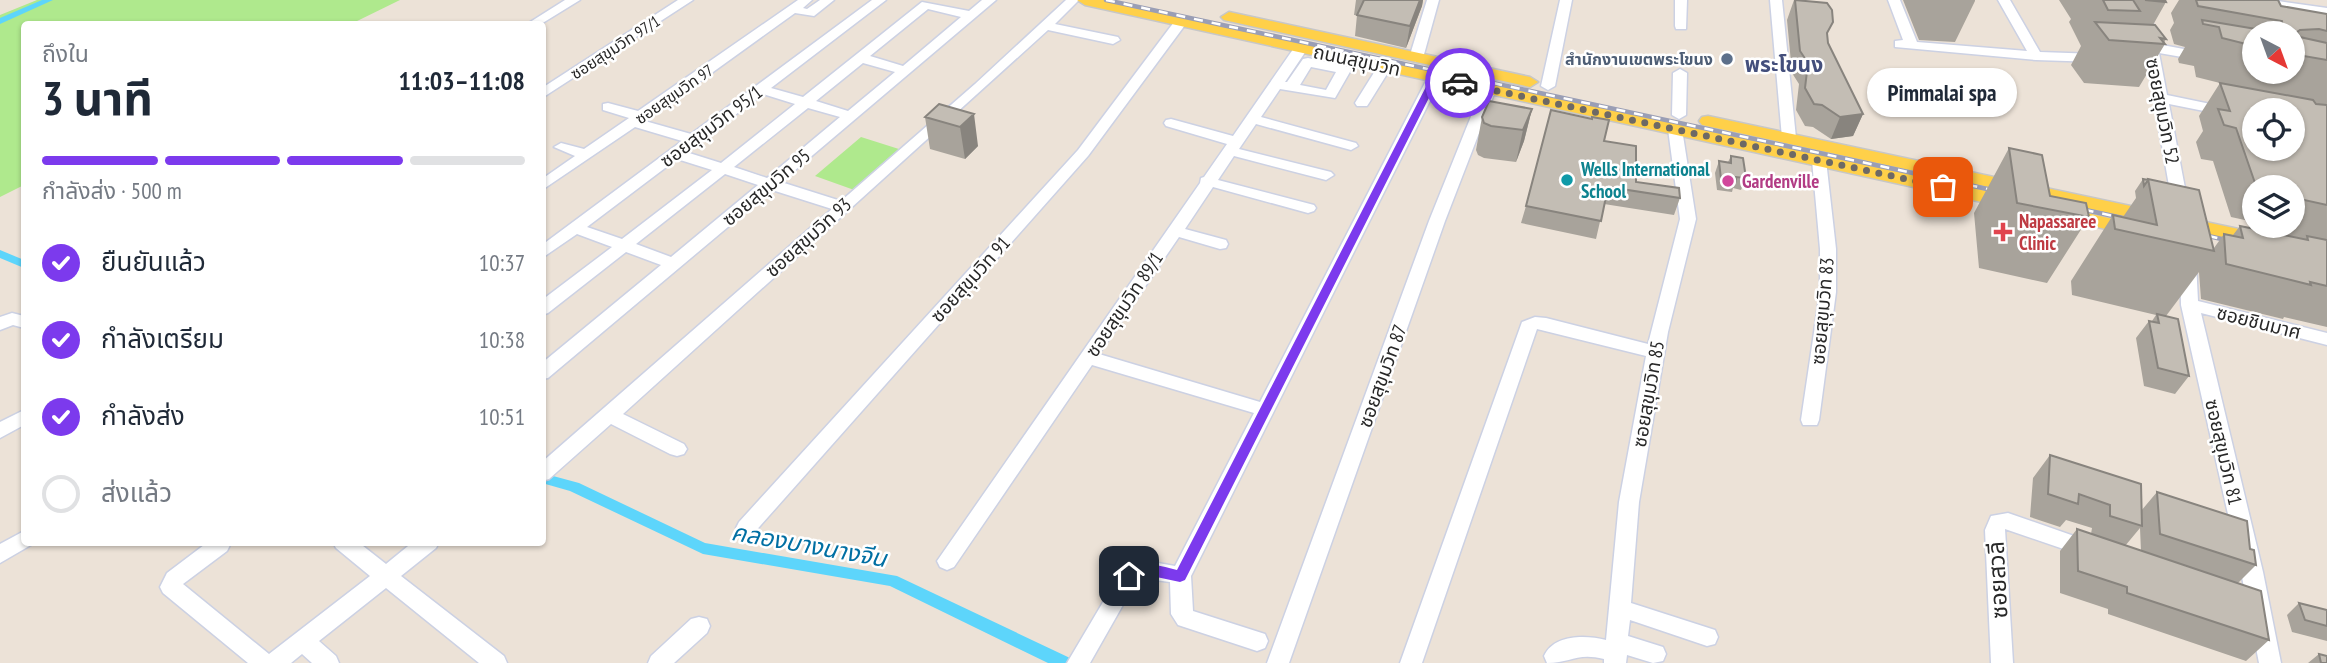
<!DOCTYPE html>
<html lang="th">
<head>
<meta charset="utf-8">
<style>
  :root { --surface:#fff; --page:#f6f6f7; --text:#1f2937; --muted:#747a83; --line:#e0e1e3; --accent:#7c3aed }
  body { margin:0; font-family:"PT Sans Narrow","Noto Sans Thai",sans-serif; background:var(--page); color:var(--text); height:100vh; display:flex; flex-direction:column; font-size:26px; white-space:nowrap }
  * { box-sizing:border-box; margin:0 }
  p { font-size:23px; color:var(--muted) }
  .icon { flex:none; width:38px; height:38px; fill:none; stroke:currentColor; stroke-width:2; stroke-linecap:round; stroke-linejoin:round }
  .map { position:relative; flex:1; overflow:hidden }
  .drawer { position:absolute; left:21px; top:21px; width:525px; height:525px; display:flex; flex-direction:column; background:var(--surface); border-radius:7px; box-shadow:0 2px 5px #0004 }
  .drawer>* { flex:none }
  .needle { width:46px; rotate:139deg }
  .tools { position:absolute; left:2242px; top:21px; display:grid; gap:14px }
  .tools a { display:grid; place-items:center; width:63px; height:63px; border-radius:50%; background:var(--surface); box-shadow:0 2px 5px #0004; font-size:35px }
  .pin { position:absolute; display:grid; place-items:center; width:60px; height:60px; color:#fff; margin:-30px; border-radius:14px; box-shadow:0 4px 10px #0006 }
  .courier { position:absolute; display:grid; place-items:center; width:70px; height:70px; margin:-35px; border:5px solid #7c3aed; border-radius:50%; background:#fff; color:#222; box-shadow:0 2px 9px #0007 }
  .bubble { position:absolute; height:49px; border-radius:24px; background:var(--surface); box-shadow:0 2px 5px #0004; font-size:23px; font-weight:700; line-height:49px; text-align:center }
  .overview em { font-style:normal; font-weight:700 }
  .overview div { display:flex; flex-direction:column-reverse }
  .overview { display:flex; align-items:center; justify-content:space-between; height:119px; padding:0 21px }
  h1 { font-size:46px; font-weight:700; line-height:52px }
  .bar { display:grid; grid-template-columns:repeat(4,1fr); gap:10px 7px; align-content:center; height:84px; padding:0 21px }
  .bar i { height:9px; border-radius:5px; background:var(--line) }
  .bar .selected { background:var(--accent) }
  .bar p { grid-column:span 4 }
  ol { padding:0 21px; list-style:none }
  li { display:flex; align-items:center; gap:21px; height:77px }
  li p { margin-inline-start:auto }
  li .icon { padding:7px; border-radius:50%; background:var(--accent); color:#fff; stroke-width:4 }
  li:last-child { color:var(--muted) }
  li i { width:38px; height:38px; border:4px solid var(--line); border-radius:50% }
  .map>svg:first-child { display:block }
  .green { fill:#afe98d }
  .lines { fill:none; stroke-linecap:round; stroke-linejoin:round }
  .canal { fill:#5dd5fb; fill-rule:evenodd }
  .minor-casing { stroke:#ccd1e3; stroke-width:3 }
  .major-casing { stroke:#c7c7c7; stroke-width:3 }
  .minor { fill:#fff; fill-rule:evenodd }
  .major { fill:#ffd049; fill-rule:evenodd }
  .rail-casing { stroke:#9a9eb5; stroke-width:4.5 }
  .rail { stroke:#fff; stroke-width:2.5; stroke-dasharray:9; stroke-linecap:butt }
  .wall { fill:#a8a39b; fill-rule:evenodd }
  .shaded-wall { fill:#88847e }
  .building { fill:#c3bdb4; stroke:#88847e; stroke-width:2; fill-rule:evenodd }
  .route { fill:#7c3aed }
  .done { stroke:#6d6965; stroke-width:7; stroke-dasharray:0 12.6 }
  .service-dot { fill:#5c6f8a; stroke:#fff; stroke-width:2.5 }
  .culture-dot { fill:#0f9aa8; stroke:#fff; stroke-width:2.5 }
  .hotel-dot { fill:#d1479c; stroke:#fff; stroke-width:2.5 }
  .health-dot { fill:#e0444e; stroke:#fff; stroke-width:2.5 }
  .labels { text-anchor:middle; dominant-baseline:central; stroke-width:5; stroke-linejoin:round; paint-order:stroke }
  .far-street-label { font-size:16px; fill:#282828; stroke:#fff }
  .far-service-label { font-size:16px; font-weight:bold; fill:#4e5e75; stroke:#fff; text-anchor:end }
  .street-label { font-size:19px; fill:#282828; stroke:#fff }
  .culture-label { font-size:19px; font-weight:bold; fill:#0d838f; stroke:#fff; text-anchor:start }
  .hotel-label { font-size:19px; font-weight:bold; fill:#b23c85; stroke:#fff; text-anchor:start }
  .health-label { font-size:19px; font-weight:bold; fill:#be3a42; stroke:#fff; text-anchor:start }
  .far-district-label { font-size:21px; font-weight:bold; fill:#444f7c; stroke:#fff }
  .near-street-label { font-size:23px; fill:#282828; stroke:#fff }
  .near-water-label { font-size:24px; font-style:italic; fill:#006fa3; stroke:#fff }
</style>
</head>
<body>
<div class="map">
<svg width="2327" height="663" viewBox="0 0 2327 663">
  <rect width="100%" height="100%" fill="#ece2d7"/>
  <path class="green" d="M37,0H400L351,24H24V185L0,197V15Z
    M861,137L902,150L857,191L815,176Z"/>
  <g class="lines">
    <path class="canal" d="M42,0H53L0,24V18Z
      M0,250L24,260V268L0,258Z
      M542,473L579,483L705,543L897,576L1070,658L1072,663H1048L890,586L703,554L570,491L542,483Z"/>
    <g class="minor-casing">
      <path id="minor" d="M565,0H580L541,24H527Z
        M678,0H693L542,98V88Z
        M798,0H812L803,8L807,9L820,0H834L814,16L795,13L645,121L691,134L872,0H886L771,88L803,97L922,2L969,11L982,0H996L781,182L841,201L975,84L1066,0H1079L1055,24L1118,37L1120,40L1113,44L1048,30L623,414L684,444L687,449L684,454L677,456L670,454L611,424L549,479L542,481V462L832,209L772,190L548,378L542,379V363L661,265L626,252L548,313L542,315V300L612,247L577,234L542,258V245L682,141L635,127L542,190V179L575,156L554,147L561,143L584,149L629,118L603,110V104L608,103L638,111ZM928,9L961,17L903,66L870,56ZM863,63L895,72L848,111L816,101ZM763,94L795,104L721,163L686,152ZM808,108L840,117L767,178L734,167ZM677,159L712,170L622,239L587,227ZM725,174L758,185L671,257L636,244Z
        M1427,0H1439L1423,58L1416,62L1409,58Z
        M1560,0H1572L1555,86L1548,90L1541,86Z
        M1675,0H1687L1686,29H1676L1675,26Z
        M1770,0H1782L1796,138L1789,142L1782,138Z
        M1888,0H1900L1917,42L2027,51L1998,0H2010L2040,52L2097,54L2104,58L2097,62L2036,60L1895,47V41L1903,40Z
        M2132,0H2144L2152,19L2157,44L2205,53L2212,57L2205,61L2159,53L2167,95L2254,113V121L2169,104L2189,209L2181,214L2173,209L2140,19Z
        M2239,0H2271L2327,8V16L2245,4Z
        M1182,17L1188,21L1088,156L753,534L746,536L739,534L736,528L739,522L1078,150L1177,18Z
        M1301,44L1308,48L1285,82H1287L1303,59L1308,58L1349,67L1351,70L1335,98L1280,89L1261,117L1356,143L1358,146L1351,150L1256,124L1239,149L1331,172L1334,175L1326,180L1234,156L1218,180L1314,205L1316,208L1314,211L1308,213L1213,187L1185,229L1226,240L1228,244L1226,248L1220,249L1179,237L1099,354L1260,402L1428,77L1430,74H1440L1442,77L1191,576L1193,611L1265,634L1268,641L1265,648L1257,651L1178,625L1171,614L1170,582L1147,579L1136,582L1090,663H1067L1122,570L1147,561L1175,566L1254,413L1092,365L954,567L947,570L940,567L937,561L1200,183L1201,178L1204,177L1227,144L1166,126L1164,123L1166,120L1171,119L1233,136L1296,45ZM1311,67L1336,72L1326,90L1300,85Z
        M1385,62L1392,66L1369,103L1367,106H1357L1355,103L1380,63Z
        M1680,69L1687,73L1686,115L1679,119L1672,115L1673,73Z
        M1489,85L1496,89L1445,221L1289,663H1267L1429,221L1482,89Z
        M1675,125L1682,129L1696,219L1668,332L1639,502L1631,603L1715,630L1718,637L1715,644L1707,646L1630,620L1628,636L1663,647L1666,654L1663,661L1653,663L1627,655L1626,663H1604V659C1577,652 1571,663 1547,663L1544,656C1554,634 1586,635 1606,640L1619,502L1646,356L1537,329L1422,663H1400L1522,322L1535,317L1546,318L1648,344L1680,219L1668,129Z
        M1819,156L1826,160L1836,249V292L1819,420L1817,425H1803L1801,420L1820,292V249L1812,160Z
        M2188,257L2196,262L2198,301L2327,333V345L2201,313L2263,572L2281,663H2259L2241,572L2181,305L2180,262Z
        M12,313L24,316V328L13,325L0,330V317Z
        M24,410V425L0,438V422Z
        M2008,513L2094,543L2097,549L2094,555L2087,557L2005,529L2013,663H1991L1985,530L1991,516Z
        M24,531V542H32L31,545L0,563V544Z
        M208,542H229L230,545L227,551L183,584L269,654L370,576L336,548L333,542H358L386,564L413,542H439L436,548L401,576L504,656L507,663H479L386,588L319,641L336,656L339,663H312L302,654L291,663H248L163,593L160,587L167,573Z
        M699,617L707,619L710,626L707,633L674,663H648L651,656L691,619Z"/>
    </g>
    <g class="major-casing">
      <path id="major" d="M1077,0H1106L2009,196L2018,202L2009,208L1085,5Z
        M1229,12L1530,77L1538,82L1530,87L1224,20L1221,17Z
        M1708,116L2262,234L2269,236L2272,240L2269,244L2262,246L1702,125L1699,121L1702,117Z
        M2061,207L2143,226L2146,230L2143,234L2136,236L2054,217L2052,213L2054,209Z"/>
    </g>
    <use href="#minor" class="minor"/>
    <use href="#major" class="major"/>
    <g class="rail-casing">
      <path id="rail" d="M1106,0L2006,193
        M2067,206L2132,220
        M2191,232L2239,243"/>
    </g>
    <use href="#rail" class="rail"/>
  </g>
  <path class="wall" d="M1356,0H1423L1422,6L1406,48L1355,36L1357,15H1354Z
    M1794,0L1827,37L1828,43L1863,114L1853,136L1831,139L1813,127L1805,126L1796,110L1799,84L1792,73L1787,20Z
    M1903,0H1975V1L1955,42L1919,40Z
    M2059,0H2165L2166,2L2153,25L2166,39L2164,43L2165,44L2139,87L2084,83L2071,65L2081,46L2069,22L2071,19Z
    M2179,0H2278L2281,6L2327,14V327L2284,317L2283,319L2201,299L2199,272L2166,316L2189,376L2175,394L2144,386L2136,338L2149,321H2152L2156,315L2072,295L2071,281L2113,215L2123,217L2136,198L2135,191L2143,179L2148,180L2214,248L2224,234L2233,235L2240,226L2269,232L2268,226H2292V187H2254V222L2231,217L2213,161L2201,159L2196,142L2203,131L2199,116L2220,83L2196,77L2194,66L2179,63L2178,59L2185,47L2174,44L2170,30L2174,23L2171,13ZM2254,33H2292V72H2254Z
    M939,104L978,146L965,159L930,149L925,117Z
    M1532,109L1524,141L1516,162L1484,158L1478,155L1476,150L1482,117Z
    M1604,141L1636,182L1680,198L1674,215L1604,204L1596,239L1521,223L1526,206Z
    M2009,148L2050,196L2089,217L2047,283L1979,268L1974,213Z
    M1731,156L1746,178L1741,190L1733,188L1732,192L1717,190L1715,173L1719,161L1728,162Z
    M2050,455L2141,511L2157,492L2250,549L2256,565L2238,583L2269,640L2246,661L2108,614V609L2060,593V551L2077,529L2091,534L2092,528L2066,520L2060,527L2030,517L2033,478ZM2140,528L2141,551L2125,546Z
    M2299,603L2327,610V641L2292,632L2287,615Z
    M2319,654L2327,663H2308Z"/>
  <path class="shaded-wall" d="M1420,0H1423L1422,6L1406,48L1410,26Z
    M1532,109L1524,141L1516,162L1523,130Z
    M974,114L978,146L965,159L960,127Z
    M1863,114L1853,136L1831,139L1840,117Z"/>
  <path class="building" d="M1364,0H1420L1410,26L1357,15Z
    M1795,0L1827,3L1832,10L1833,22L1827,33L1828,43L1863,114L1840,117L1822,105L1814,104L1805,88L1808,63L1800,51Z
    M2103,0H2133L2140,11L2108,10Z
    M2145,0H2165L2166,2Z
    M2196,0H2278L2281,6L2327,14V31L2319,29L2300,30L2297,32L2300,37L2327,43V60L2292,54V33H2280L2283,31L2282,21L2198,6Z
    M2202,20L2280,33H2254V46L2222,38L2219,27L2203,24Z
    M2095,22L2155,25L2166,39L2160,38L2165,44L2109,40Z
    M2220,83L2313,100L2316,104L2327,105V205L2295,198L2292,187H2275L2255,183L2236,128L2224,125L2218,109L2230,111ZM2254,110H2292V149H2254Z
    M1489,101L1532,109L1523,130L1491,126L1484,123L1482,117Z
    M939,104L974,114L960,127L925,117Z
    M1551,110L1592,119V117L1609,120L1604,141L1636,146V182L1679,188L1680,198L1608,187L1601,221L1526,206Z
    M2009,148L2042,155L2050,196L2086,203L2089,217L2017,203Z
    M1731,156L1743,158L1746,178L1736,177V181L1721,179L1719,161L1731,163Z
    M2143,179L2148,180L2144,186Z
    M2148,179L2199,190L2214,251L2115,229L2113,215L2157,225Z
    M2240,226L2308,240L2307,236L2327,240V286L2310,282L2311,285L2226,264L2224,234L2243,238Z
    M2157,314L2178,319L2189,376L2158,368L2149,321L2159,323Z
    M2050,455L2141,484L2142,526L2110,516V505L2079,494L2078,504L2048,494Z
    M2157,492L2247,521L2250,549L2254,550L2256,565L2160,534Z
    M2077,529L2261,591L2269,640L2127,593V587L2078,571Z
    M2299,603L2327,610V626L2305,620Z
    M2319,654L2327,656V663H2321Z"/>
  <path class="route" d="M1435,74L1465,83L1460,85L1438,80L1185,580L1180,582L1147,575L1129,582L1124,580V572C1142,560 1157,565 1177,570L1431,77Z"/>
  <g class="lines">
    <path class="done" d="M1460,83L1943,187"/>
  </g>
  <circle class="service-dot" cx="1727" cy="59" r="7"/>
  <circle class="culture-dot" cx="1567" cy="180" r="7"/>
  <circle class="hotel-dot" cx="1728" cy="181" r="7"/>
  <path class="health-dot" d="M1999.5 221.5h7v7h7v7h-7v7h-7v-7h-7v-7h7z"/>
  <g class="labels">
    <g class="far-street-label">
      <text transform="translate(615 47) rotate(-33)">ซอยสุขุมวิท 97/1</text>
      <text transform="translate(674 94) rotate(-35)">ซอยสุขุมวิท 97</text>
    </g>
    <g class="far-service-label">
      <text x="1713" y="59">สำนักงานเขตพระโขนง</text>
    </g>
    <g class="street-label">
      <text transform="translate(1357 60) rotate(12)">ถนนสุขุมวิท</text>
      <text transform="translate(2163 111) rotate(79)">ซอยสุขุมวิท 52</text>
      <text transform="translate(711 126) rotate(-37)">ซอยสุขุมวิท 95/1</text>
      <text transform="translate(766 187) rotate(-40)">ซอยสุขุมวิท 95</text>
      <text transform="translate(808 237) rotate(-42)">ซอยสุขุมวิท 93</text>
      <text transform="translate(970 279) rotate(-48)">ซอยสุขุมวิท 91</text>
      <text transform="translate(1124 304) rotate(-56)">ซอยสุขุมวิท 89/1</text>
      <text transform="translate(1822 311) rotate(-85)">ซอยสุขุมวิท 83</text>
      <text transform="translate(2259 322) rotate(14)">ซอยชินมาศ</text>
      <text transform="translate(1382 376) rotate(-70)">ซอยสุขุมวิท 87</text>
      <text transform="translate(1648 394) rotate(-80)">ซอยสุขุมวิท 85</text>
      <text transform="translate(2224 452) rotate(77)">ซอยสุขุมวิท 81</text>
    </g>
    <g class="culture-label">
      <text x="1581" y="169">Wells International<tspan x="1581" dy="22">School</tspan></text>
    </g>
    <g class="hotel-label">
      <text x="1742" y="181">Gardenville</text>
    </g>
    <g class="health-label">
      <text x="2019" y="221">Napassaree<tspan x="2019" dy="22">Clinic</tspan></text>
    </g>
    <g class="far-district-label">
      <text x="1784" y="64">พระโขนง</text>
    </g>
    <g class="near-street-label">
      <text transform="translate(1997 580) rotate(-93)">ซอยสวลี</text>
    </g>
    <g class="near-water-label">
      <text transform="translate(809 545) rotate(10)">คลองบางนางจีน</text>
    </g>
  </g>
</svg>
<div class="tools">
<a><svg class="needle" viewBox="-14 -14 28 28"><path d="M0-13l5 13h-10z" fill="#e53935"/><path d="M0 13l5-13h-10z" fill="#747a83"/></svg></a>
<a><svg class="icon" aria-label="locate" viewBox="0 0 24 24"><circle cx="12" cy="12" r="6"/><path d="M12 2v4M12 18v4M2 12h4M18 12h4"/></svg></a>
<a><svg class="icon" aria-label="layers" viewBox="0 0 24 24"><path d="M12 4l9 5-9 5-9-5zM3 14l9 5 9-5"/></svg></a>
</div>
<div class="pin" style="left:1943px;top:187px;background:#ea580c"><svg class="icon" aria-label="bag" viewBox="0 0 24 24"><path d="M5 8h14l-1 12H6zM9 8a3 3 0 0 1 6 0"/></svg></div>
<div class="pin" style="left:1129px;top:576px;background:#1f2937"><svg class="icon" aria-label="home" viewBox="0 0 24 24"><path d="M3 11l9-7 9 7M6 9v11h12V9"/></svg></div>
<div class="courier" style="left:1460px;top:83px"><svg class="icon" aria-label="car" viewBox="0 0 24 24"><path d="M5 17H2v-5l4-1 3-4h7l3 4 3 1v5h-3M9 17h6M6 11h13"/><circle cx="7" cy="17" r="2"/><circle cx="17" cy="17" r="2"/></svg></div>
<div class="bubble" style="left:1867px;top:68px;width:150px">Pimmalai spa</div>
<section class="drawer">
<div class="overview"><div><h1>3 นาที</h1><p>ถึงใน</p></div><em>11:03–11:08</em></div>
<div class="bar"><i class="selected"></i><i class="selected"></i><i class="selected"></i><i></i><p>กำลังส่ง · 500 m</p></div>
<ol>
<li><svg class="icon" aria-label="check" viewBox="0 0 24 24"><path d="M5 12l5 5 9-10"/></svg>ยืนยันแล้ว<p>10:37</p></li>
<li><svg class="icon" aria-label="check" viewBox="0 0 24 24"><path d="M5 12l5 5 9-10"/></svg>กำลังเตรียม<p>10:38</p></li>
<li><svg class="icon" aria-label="check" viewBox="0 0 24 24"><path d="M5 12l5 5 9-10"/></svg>กำลังส่ง<p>10:51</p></li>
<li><i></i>ส่งแล้ว</li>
</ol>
</section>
</div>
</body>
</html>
